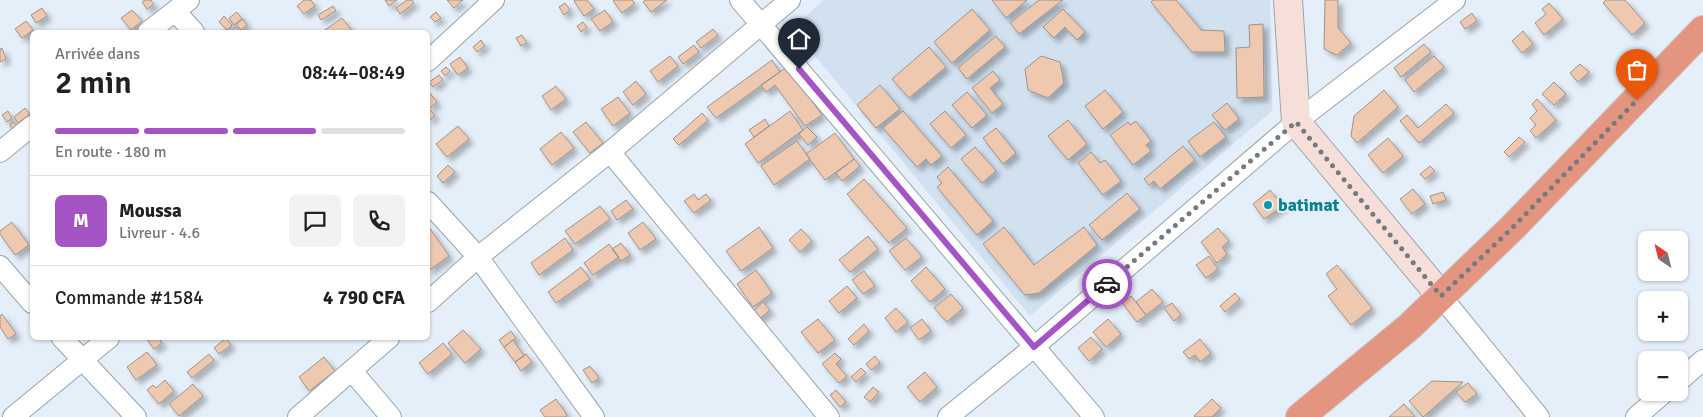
<!DOCTYPE html>
<html lang="fr">
<head>
<meta charset="utf-8">
<style>
  :root { --surface:#fff; --page:#f2f2f2; --text:#222; --muted:#767676; --line:#e0e0e0; --accent:#a454c4 }
  body { margin:0; font-family:Signika,sans-serif; background:var(--page); color:var(--text); height:100vh; display:flex; flex-direction:column; font-size:19px; white-space:nowrap }
  * { box-sizing:border-box; margin:0 }
  p { font-size:16px; color:var(--muted) }
  .icon { flex:none; width:28px; height:28px; fill:none; stroke:currentColor; stroke-width:2; stroke-linecap:round; stroke-linejoin:round }
  .map { position:relative; flex:1; overflow:hidden }
  .details { position:absolute; left:30px; top:30px; width:400px; height:310px; display:flex; flex-direction:column; background:var(--surface); border-radius:8px; box-shadow:0 1px 4px #0004 }
  .details>* { flex:none }
  .needle { width:32px; rotate:325deg }
  .fabs { position:absolute; left:1638px; top:231px; display:grid; gap:10px }
  .fabs a { display:grid; place-items:center; width:50px; height:50px; border-radius:8px; background:var(--surface); box-shadow:0 1px 4px #0004; font-size:25px }
  .pin { position:absolute; display:grid; place-items:center; width:42px; height:42px; color:#fff; margin:-51px -21px; border-radius:50% 50% 50% 0; rotate:-45deg; box-shadow:0 0 5px #0007 }
  .pin .icon { rotate:45deg }
  .courier { position:absolute; display:grid; place-items:center; width:50px; height:50px; margin:-25px; border:4px solid #a454c4; border-radius:50%; background:#fff; color:#222; box-shadow:0 1px 6px #0007 }
  .headline em { font-style:normal; font-weight:600 }
  .headline div { display:flex; flex-direction:column-reverse }
  .headline { display:flex; align-items:center; justify-content:space-between; height:85px; padding:0 25px }
  h1 { font-size:32px; font-weight:600; line-height:38px }
  .bar { display:grid; grid-template-columns:repeat(4,1fr); gap:8px 5px; align-content:center; height:60px; padding:0 25px }
  .bar i { height:6px; border-radius:4px; background:var(--line) }
  .bar .current { background:var(--accent) }
  .bar p { grid-column:span 4 }
  .line { display:flex; align-items:center; gap:12px; padding:0 25px; border-top:1px solid var(--line) }
  .line div { flex:1 }
  .round { display:grid; place-items:center; flex:none; width:52px; height:52px; border-radius:8px; background:var(--page) }
  .map>svg:first-child { display:block }
  .built { fill:#d2e1f0 }
  .building { fill:#efc8b0; stroke:#9e938c; filter:url(#shadow) }
  .lines { fill:none; stroke-linecap:round; stroke-linejoin:round }
  .street-casing { stroke:#99a3ab; stroke-width:22 }
  .secondary-casing { stroke:#99a3ab; stroke-width:30 }
  .highway-casing { stroke:#cbcccd; stroke-width:30 }
  .street { stroke:#fff; stroke-width:20 }
  .secondary { stroke:#f7dfd9; stroke-width:28 }
  .highway { stroke:#e39580; stroke-width:28 }
  .done { stroke:#747a80; stroke-width:5; stroke-dasharray:0 9 }
  .route { stroke:#a454c4; stroke-width:6 }
  .culture-dot { fill:#0f9aa8; stroke:#e5eff9; stroke-width:2 }
  .labels { text-anchor:middle; dominant-baseline:central; stroke-width:4; stroke-linejoin:round; paint-order:stroke }
  .culture-label { font-size:18px; font-weight:bold; fill:#0d838f; stroke:#e5eff9; text-anchor:start }
</style>
</head>
<body>
<div class="map">
<svg width="1703" height="417" viewBox="0 0 1703 417">
  <defs>
    <filter id="shadow"><feDropShadow dx="4.5" dy="4.5" stdDeviation="2.5" flood-color="#0004"/></filter>
  </defs>
  <rect width="100%" height="100%" fill="#e5eff9"/>
  <path class="built" d="M824,0H1270L1272,111L1030,316L792,28Z"/>
  <path class="building" d="M145,0H151L154,4L147,9L142,2Z
    M304,0H311L315,6L304,14L297,6Z
    M385,0H397L389,6Z
    M407,0H412L414,3L400,14L396,8Z
    M447,0H463L454,8Z
    M575,0H587L594,9L584,16L574,1Z
    M615,0H632L635,3L622,13L613,1Z
    M645,0H667L651,12L643,2Z
    M992,0H1027L1006,18Z
    M1039,0H1063L1019,34L1010,23Z
    M1153,0H1176L1201,30L1224,31L1225,52H1192L1151,2Z
    M1325,0H1338V28L1351,43L1337,55L1324,49Z
    M1606,0H1625L1645,23L1632,35L1603,3Z
    M565,3L570,10L564,15L559,7Z
    M1549,3L1563,19L1544,35L1535,23L1546,14L1542,9Z
    M333,6L336,11L321,20L318,15Z
    M42,8L47,16L36,23L31,15Z
    M972,9L990,30L952,63L934,42Z
    M1063,9L1085,32L1077,40L1065,27L1054,38L1043,27Z
    M132,10L142,21L131,30L121,18Z
    M605,10L613,22L600,31L591,19Z
    M237,12L242,19L234,25L229,18Z
    M436,12L441,18L435,22L430,17Z
    M1472,13L1477,21L1465,29L1460,22Z
    M224,16L232,25L227,30L219,22Z
    M342,18L353,32H322Z
    M243,19L247,25L241,30L236,24Z
    M26,21L33,30L22,38L15,29Z
    M583,22L587,27L581,32L577,26Z
    M1263,24L1264,97L1237,98L1236,48L1250,47L1249,25Z
    M236,27L240,32H231Z
    M713,29L718,35L701,48L696,42Z
    M1523,31L1533,44L1522,53L1512,41Z
    M522,35L527,43L521,46L516,38Z
    M996,36L1005,47L967,79L958,68Z
    M481,40L485,46L477,52L473,47Z
    M1424,44L1431,52L1401,77L1394,68Z
    M694,45L699,52L683,64L678,57Z
    M929,47L946,67L909,98L892,79Z
    M2,48L6,59L0,62V49Z
    M670,56L678,66L658,82L650,71Z
    M1041,56L1060,62L1064,83L1048,98L1028,90L1025,69Z
    M1434,56L1444,67L1414,92L1405,80Z
    M460,57L468,68L458,75L450,64Z
    M772,60L780,72L716,118L707,107Z
    M1580,64L1589,72L1578,82L1570,73Z
    M446,67L450,71L445,76L441,71Z
    M787,67L822,115L805,126L775,85L766,92L761,85Z
    M993,71L1000,80L990,88L1003,104L992,113L972,88Z
    M439,75L443,80L433,87L429,82Z
    M636,81L646,94L633,105L623,92Z
    M1554,82L1566,94L1554,105L1542,94Z
    M880,85L900,109L876,128L857,105Z
    M556,86L566,99L551,110L542,96Z
    M1105,90L1123,112L1103,129L1085,106Z
    M1384,90L1398,107L1357,143L1351,136L1354,116Z
    M428,91L437,102L430,108L428,106Z
    M967,92L987,115L972,128L952,105Z
    M618,97L630,113L613,126L601,109Z
    M1537,99L1556,120L1536,138L1530,131L1536,125L1530,118L1537,111L1532,104Z
    M1227,103L1239,119L1225,130L1212,115Z
    M1446,104L1454,113L1419,143L1400,121L1407,115L1418,128Z
    M25,108L30,114L18,123L14,117Z
    M430,109L435,116L428,121V111Z
    M8,111L12,118L7,122L2,115Z
    M790,111L803,130L758,163L745,144Z
    M903,111L942,156L931,165L926,159L917,167L883,128Z
    M945,111L966,135L951,148L930,124Z
    M702,113L708,120L679,145L673,139Z
    M765,119L769,126L754,137L749,130Z
    M1068,120L1087,144L1068,160L1048,136Z
    M1136,121L1151,141L1146,145L1151,151L1133,165L1110,135L1128,122L1130,125Z
    M14,122L17,126L12,129L10,125Z
    M586,122L603,143L590,153L573,132Z
    M1214,122L1226,137L1200,157L1188,141Z
    M458,126L469,139L447,157L436,144Z
    M807,127L817,137L808,145L799,134Z
    M996,128L1016,153L1003,164L983,138Z
    M561,132L574,148L552,165L540,149Z
    M835,133L854,159L825,180L806,154Z
    M1519,137L1525,142L1509,157L1504,152Z
    M1388,138L1403,156L1383,173L1368,155Z
    M797,141L810,159L774,185L761,166Z
    M1183,146L1195,160L1160,189L1154,181L1149,185L1144,179Z
    M975,147L996,171L982,183L961,159Z
    M1091,152L1100,163L1105,160L1121,181L1103,195L1078,163Z
    M854,159L860,166L842,181L836,173Z
    M448,165L455,172L443,183L437,176Z
    M1430,166L1435,171L1425,179L1420,174Z
    M948,167L993,221L977,235L937,187L942,183L937,177Z
    M864,179L907,228L889,243L847,194Z
    M1413,189L1425,204L1412,214L1400,199Z
    M1270,190L1283,206L1264,219L1253,204Z
    M1443,192L1446,200L1433,204L1430,196Z
    M1127,193L1140,209L1102,240L1089,225Z
    M694,194L698,200L706,194L711,200L694,213L684,201Z
    M626,200L633,209L617,220L611,211Z
    M600,206L610,219L575,244L565,231Z
    M12,222L29,245L15,255L0,234V231Z
    M643,222L656,239L640,250L628,233Z
    M429,227L449,256L428,271V228Z
    M759,227L773,248L741,271L726,251Z
    M1004,227L1034,265L1084,227L1097,245L1039,293L1025,295L983,244Z
    M1218,228L1229,241L1222,247L1227,254L1217,263L1201,242Z
    M801,229L812,241L800,252L789,240Z
    M868,236L878,249L850,272L839,260Z
    M565,238L573,250L539,275L531,263Z
    M906,238L922,257L905,270L889,251Z
    M621,243L630,255L621,261L612,249Z
    M609,244L619,257L593,275L584,263Z
    M1209,256L1218,269L1206,278L1196,265Z
    M1337,265L1372,308L1351,325L1328,296L1337,289L1326,274Z
    M581,267L590,279L556,303L548,292Z
    M926,267L945,289L930,302L911,281Z
    M756,270L772,293L753,307L737,284Z
    M864,271L875,286L863,294L852,280Z
    M847,286L857,298L839,313L829,301Z
    M1152,289L1163,302L1146,315L1136,302Z
    M1235,293L1240,299L1225,312L1220,306Z
    M951,294L963,308L947,322L934,308Z
    M1131,296L1146,315L1137,322L1122,303Z
    M763,302L770,310L757,321L750,314Z
    M1172,303L1181,315L1174,321L1164,308Z
    M896,308L908,322L896,332L885,318Z
    M2,314L16,334L8,339L0,327V316Z
    M818,319L835,340L818,353L801,332Z
    M922,319L931,331L919,340L910,328Z
    M1108,319L1121,334L1106,347L1093,332Z
    M864,324L869,331L854,345L848,339Z
    M463,330L481,349L465,363L448,343Z
    M511,331L516,338L504,347L499,340Z
    M1091,337L1102,349L1089,361L1078,348Z
    M146,338H153L156,340L159,338L162,343L154,349Z
    M226,338L231,345L219,354L214,348Z
    M1200,339L1211,353L1200,362L1195,355L1189,359L1183,352Z
    M513,340L524,356L515,362L504,347Z
    M443,343L452,354L428,374L419,363Z
    M147,352L157,365L136,380L127,367Z
    M835,353L841,359L836,364L847,376L839,383L822,364Z
    M209,354L214,360L192,378L187,372Z
    M526,354L532,362L521,371L515,362Z
    M875,356L880,363L871,370L866,364Z
    M324,357L335,371L309,391L299,377Z
    M590,366L599,378L592,383L583,370Z
    M861,368L866,373L856,382L851,377Z
    M925,372L937,387L920,402L907,387Z
    M165,380L174,391L159,404L147,390L153,385L156,388Z
    M1432,381L1463,382L1423,417L1409,401Z
    M1468,383L1477,394L1465,402L1456,392Z
    M193,384L203,396L179,416L169,404Z
    M873,387L879,392L870,402L864,397Z
    M836,390L846,402L840,407L830,395Z
    M556,399L567,415L565,417H545L540,410Z
    M1212,399L1221,408L1212,417H1195L1194,416Z
    M1404,404L1415,417H1389Z"/>
  <g class="lines">
    <g class="street-casing">
      <path id="street" d="M740,0L1094,417
        M175,11L194,32
        M148,32L189,0
        M428,61L494,0
        M0,152L32,126
        M610,152L829,417
        M428,202L478,257L594,417
        M0,266L32,303
        M1441,296L1539,417
        M428,302L478,257L610,152L790,0
        M62,338L136,417
        M352,371L391,417
        M1679,381L1703,360
        M13,417L109,338
        M298,417L389,338
        M948,417L1034,347L1296,122L1455,0
        M1636,417L1665,392"/>
    </g>
    <g class="secondary-casing">
      <path id="secondary" d="M1288,0L1296,122L1441,296"/>
    </g>
    <g class="highway-casing">
      <path id="highway" d="M1300,417L1409,327L1512,228L1703,30"/>
    </g>
    <use href="#street" class="street"/>
    <use href="#secondary" class="secondary"/>
    <use href="#highway" class="highway"/>
  </g>
  <g class="lines">
    <path class="done" d="M1107,284L1296,122L1441,296L1512,228L1637,100"/>
    <path class="route" d="M799,69L1034,347L1107,284"/>
  </g>
  <circle class="culture-dot" cx="1268" cy="205" r="5"/>
  <g class="labels">
    <g class="culture-label">
      <text x="1278" y="205">batimat</text>
    </g>
  </g>
</svg>
<div class="fabs">
<a><svg class="needle" viewBox="-14 -14 28 28"><path d="M0-13l5 13h-10z" fill="#e53935"/><path d="M0 13l5-13h-10z" fill="#767676"/></svg></a>
<a>+</a>
<a>−</a>
</div>
<div class="pin" style="left:1637px;top:100px;background:#ea580c"><svg class="icon" aria-label="bag" viewBox="0 0 24 24"><path d="M5 8h14l-1 12H6zM9 8a3 3 0 0 1 6 0"/></svg></div>
<div class="pin" style="left:799px;top:69px;background:#1f2937"><svg class="icon" aria-label="home" viewBox="0 0 24 24"><path d="M3 11l9-7 9 7M6 9v11h12V9"/></svg></div>
<div class="courier" style="left:1107px;top:284px"><svg class="icon" aria-label="car" viewBox="0 0 24 24"><path d="M5 17H2v-5l4-1 3-4h7l3 4 3 1v5h-3M9 17h6M6 11h13"/><circle cx="7" cy="17" r="2"/><circle cx="17" cy="17" r="2"/></svg></div>
<section class="details">
<div class="headline"><div><h1>2 min</h1><p>Arrivée dans</p></div><em>08:44–08:49</em></div>
<div class="bar"><i class="current"></i><i class="current"></i><i class="current"></i><i></i><p>En route · 180 m</p></div>
<div class="line" style="height:90px"><b class="round" style="background:var(--accent);color:#fff">M</b><div><b>Moussa</b><p>Livreur · 4.6</p></div><a class="round"><svg class="icon" aria-label="chat" viewBox="0 0 24 24"><path d="M4 5h16v11H9l-5 4z"/></svg></a><a class="round"><svg class="icon" aria-label="phone" viewBox="0 0 24 24"><path d="M5 4h4l2 5-3 2q2 4 5 5l2-3 5 2v4C11 20 4 13 5 4z"/></svg></a></div>
<div class="line" style="height:65px"><div>Commande #1584</div><b>4 790 CFA</b></div>
</section>
</div>
</body>
</html>
